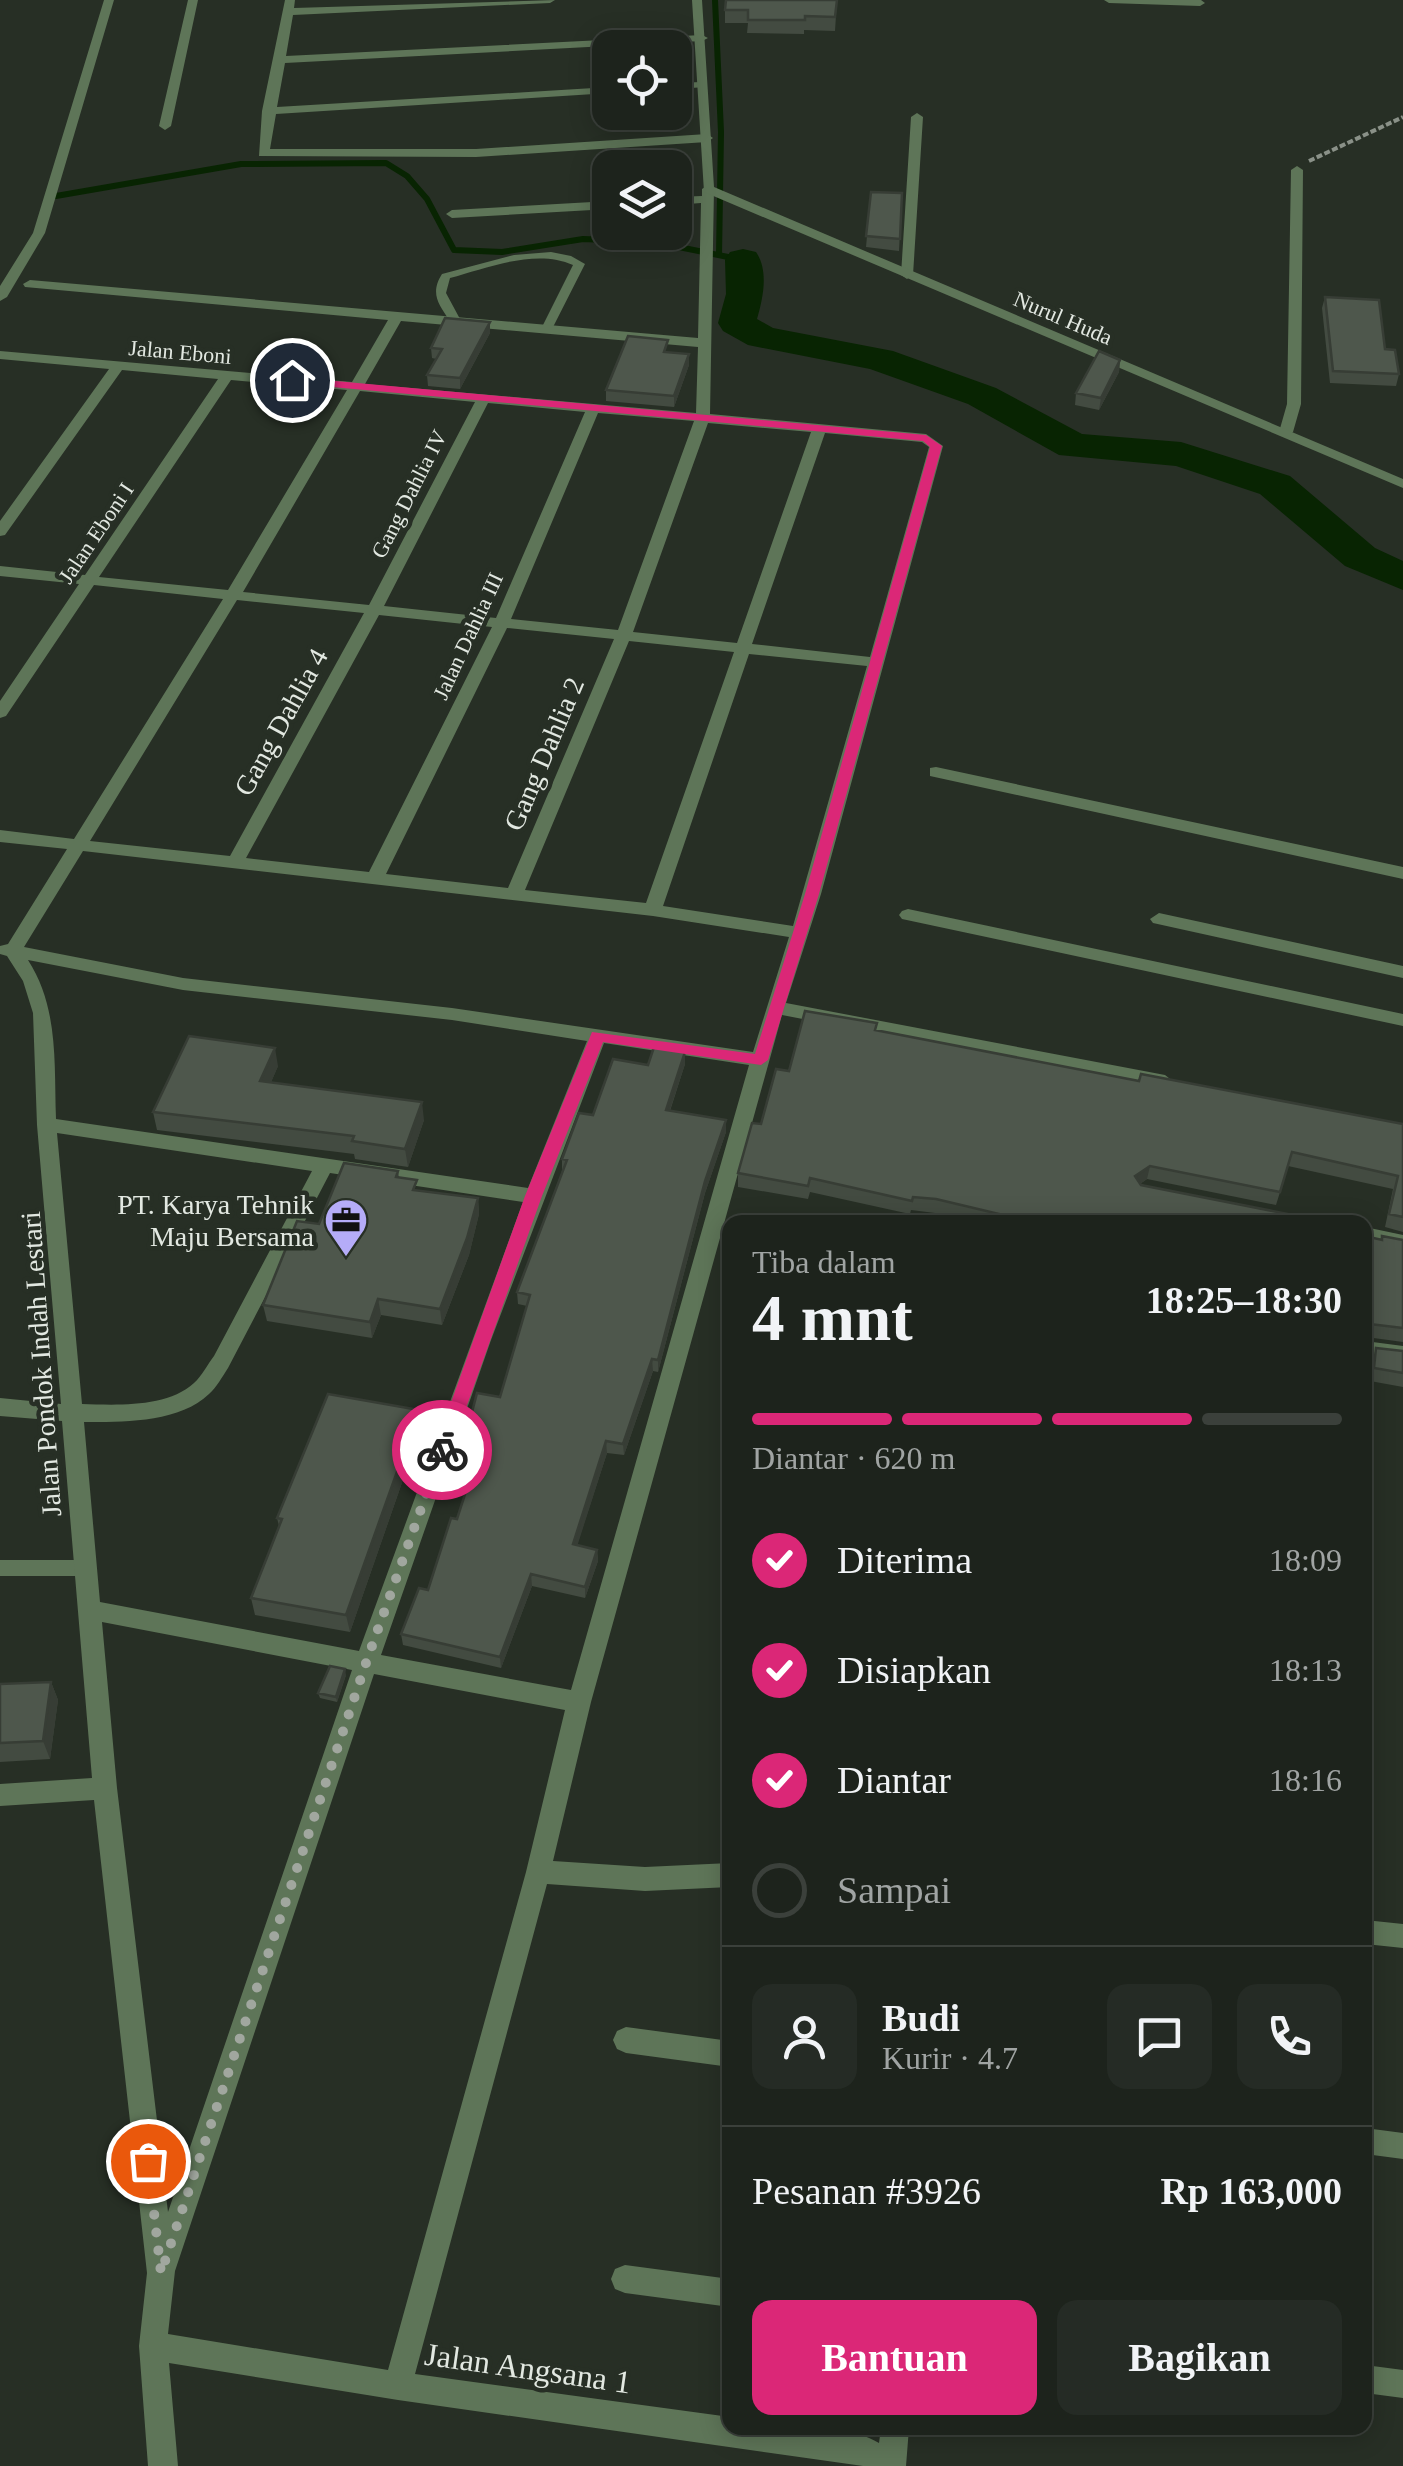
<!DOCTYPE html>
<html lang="id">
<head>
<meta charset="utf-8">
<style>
  :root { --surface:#1d231c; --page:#252b25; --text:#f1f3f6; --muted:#a0a4a3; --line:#3b403b; --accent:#db2777 }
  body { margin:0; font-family:"Times New Roman",serif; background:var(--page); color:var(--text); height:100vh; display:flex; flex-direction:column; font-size:38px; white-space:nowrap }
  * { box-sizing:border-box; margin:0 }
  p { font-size:32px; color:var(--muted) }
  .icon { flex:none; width:55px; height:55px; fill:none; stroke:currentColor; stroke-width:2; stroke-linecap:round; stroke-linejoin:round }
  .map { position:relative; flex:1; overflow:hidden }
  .drawer { position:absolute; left:722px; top:1215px; width:650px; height:1220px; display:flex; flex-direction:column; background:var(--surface); border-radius:20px; box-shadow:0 5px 25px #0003,0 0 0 2px var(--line) }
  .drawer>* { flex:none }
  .fabs { position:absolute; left:592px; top:30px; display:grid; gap:20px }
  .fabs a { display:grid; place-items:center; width:100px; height:100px; border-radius:20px; background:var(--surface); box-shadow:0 5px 25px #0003,0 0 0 2px var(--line); font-size:50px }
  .pin { position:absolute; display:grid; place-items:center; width:85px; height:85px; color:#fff; margin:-42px; border:5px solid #fff; border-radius:50%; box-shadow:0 2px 10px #0007 }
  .courier { position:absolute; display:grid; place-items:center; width:100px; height:100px; margin:-50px; border:8px solid #db2777; border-radius:50%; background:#fff; color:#222; box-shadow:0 2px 12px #0007 }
  .headline em { font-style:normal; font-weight:600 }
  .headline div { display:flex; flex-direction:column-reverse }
  .headline { display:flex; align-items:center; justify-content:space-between; height:170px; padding:0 30px }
  h1 { font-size:65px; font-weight:600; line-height:75px }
  .bar { display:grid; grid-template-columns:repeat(4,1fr); gap:15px 10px; align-content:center; height:120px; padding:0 30px }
  .bar i { height:12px; border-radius:8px; background:var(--line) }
  .bar .on { background:var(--accent) }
  .bar p { grid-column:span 4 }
  .line { display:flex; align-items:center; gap:25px; padding:0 30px; border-top:2px solid var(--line) }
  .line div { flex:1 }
  .round { display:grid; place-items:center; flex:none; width:105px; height:105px; border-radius:20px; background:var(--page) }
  ol { padding:0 30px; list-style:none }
  li { display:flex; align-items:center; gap:30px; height:110px }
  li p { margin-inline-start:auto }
  li .icon { padding:10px; border-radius:50%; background:var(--accent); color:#fff; stroke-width:4 }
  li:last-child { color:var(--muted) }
  li i { width:55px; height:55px; border:5px solid var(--line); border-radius:50% }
  .cta { display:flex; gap:20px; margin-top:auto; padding:20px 30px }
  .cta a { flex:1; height:115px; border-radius:20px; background:var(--accent); color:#fff; font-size:40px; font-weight:600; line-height:115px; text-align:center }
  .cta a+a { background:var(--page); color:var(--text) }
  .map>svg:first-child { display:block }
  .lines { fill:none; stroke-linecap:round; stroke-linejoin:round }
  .stream { stroke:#082402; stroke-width:6 }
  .river { fill:#082402; fill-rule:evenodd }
  .path { stroke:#8a9188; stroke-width:4; stroke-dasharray:6 2.5; stroke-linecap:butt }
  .service { fill:#5e7558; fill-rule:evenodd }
  .minor { fill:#5e7558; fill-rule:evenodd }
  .tertiary { fill:#5e7558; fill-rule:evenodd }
  .wall { fill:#434b41 }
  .shaded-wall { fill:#373d35 }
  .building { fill:#4e574c; stroke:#373d35; stroke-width:2.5 }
  .route { fill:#db2777 }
  .done { stroke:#a1a79f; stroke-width:10; stroke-dasharray:0 18 }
  .labels { text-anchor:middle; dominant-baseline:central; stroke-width:9; stroke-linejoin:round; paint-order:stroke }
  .far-street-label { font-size:22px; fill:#e2e8e1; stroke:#272f25 }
  .street-label { font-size:28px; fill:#e2e8e1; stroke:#272f25 }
  .poi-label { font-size:28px; fill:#e2e8e1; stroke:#272f25; text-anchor:end }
  .near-street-label { font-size:32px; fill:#e2e8e1; stroke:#272f25 }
</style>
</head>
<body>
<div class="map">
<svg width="1403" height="2466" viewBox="0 0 1403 2466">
  <rect width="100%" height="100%" fill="#272f25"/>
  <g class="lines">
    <path class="stream" d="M715,0L721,132L719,255
      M56,196L241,164L386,163L407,176L427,199L454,250L502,252L583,239L654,242L743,260"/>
    <path class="river" d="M743,249L756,252C769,271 763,298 757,319L773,328L893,351L996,388L1082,434L1181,442L1290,476L1375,548L1403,561V590L1345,566L1260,494L1176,466L1059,455L968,404L870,369L748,345L723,331L718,323L726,294L725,260L730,252Z"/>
    <path class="path" d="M1309,161L1403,117"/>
    <path class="service" d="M551,252L571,256L585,264L551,331L541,329L573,265C536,248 487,268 450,278L446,293L460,319L458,321H450C438,304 430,293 442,274L514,255Z
      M0,1560H85L92,1562L95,1568L92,1574L85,1576H0Z"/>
    <path class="minor" d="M104,0H114L45,233L7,297L0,301V286L33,233Z
      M188,0H198L171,126L165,130L159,126Z
      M285,0H295L294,8L555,0L550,3L293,15L286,56L702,35L708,38L702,41L285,63L277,107L610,87V93L276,114L270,149H476L707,134L713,138L707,142L476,157L259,156L262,111Z
      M1104,0H1201L1205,3L1200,6L1109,3Z
      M702,82L706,83V87L675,89V83Z
      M917,113L923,117L913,275L907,279L901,275L911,117Z
      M1297,166L1303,170L1301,404L1293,432L1286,436L1279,432L1287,404L1291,170Z
      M708,185L714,189L710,414L926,434L943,446L821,894L786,1003L1165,1075L1174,1082L1165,1089L782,1015L591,1702L553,1861L645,1867L730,1863V1887L645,1891L547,1884L415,2374L730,2417V2428C777,2428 837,2419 879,2443L881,2428H909L906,2466H863L398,2400L169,2363L178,2466H148L139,2346L147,2273L94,1800L0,1806V1784L92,1778L62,1421L0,1416V1398L61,1404L37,1125L33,1013L23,981L7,956L0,954V946L8,944L67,849L0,842V830L74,839L223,599L94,585L6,716L0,718V701L79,584L0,576V566L85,575L218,379L122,370L5,535L0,536V521L109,369L0,359V351L352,382L388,320L25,287L23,284L30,280L698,338L701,203L675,205V197L702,196V189ZM401,321L698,347L696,413L365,384ZM231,380L347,390L228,590L99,577ZM360,391L475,402L369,605L243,592ZM488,403L585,412L496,618L384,606ZM598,413L694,421L618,630L511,619ZM708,423L811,432L737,643L633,632ZM825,433L922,442L929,447L870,657L752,644ZM237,600L364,613L230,856L90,841ZM379,615L492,627L369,872L246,858ZM507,628L614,639L508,888L386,874ZM629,641L734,652L646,903L525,890ZM749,654L867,666L793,926L663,906ZM83,851L653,916L789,937L753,1052L452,1008L183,978L24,947ZM28,960L183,990L452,1020L587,1041L528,1188L56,1119C54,1064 59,1008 28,960ZM604,1043L749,1065L571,1690L381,1655L491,1340ZM57,1133L312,1171L214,1356C207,1365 202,1376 194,1383C167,1408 116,1405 82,1404ZM330,1173L523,1202L359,1651L100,1602L84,1422C122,1422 179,1423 209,1394C217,1387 222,1377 228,1368ZM102,1622L352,1670L168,2212L117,1788ZM374,1674L565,1710L526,1872L388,2370L168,2334L175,2271Z
      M610,201V209L452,218L446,214L452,210Z
      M936,767L1403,867V879L930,776V768Z
      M908,909L1403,1014V1026L902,919L899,915L902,911Z
      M1159,913L1403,966V978L1153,923L1150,919Z
      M1365,1227L1403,1235V1251L1365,1243Z
      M1365,1341L1403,1346V1362L1365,1357Z
      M1365,1920L1403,1924V1948L1365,1944Z
      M626,2027L730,2041V2067L626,2053L617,2049L613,2040L617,2031Z
      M1365,2128L1403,2133V2159L1365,2154Z
      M625,2265L730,2279V2307L625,2293L615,2289L611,2279L615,2269Z
      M1365,2365L1403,2370V2398L1365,2393Z"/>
    <path class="tertiary" d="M692,0H702L714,187L1403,479V488L704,192Z"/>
  </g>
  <path class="wall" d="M837,0L835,31L804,30V34L747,33L748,23H725V10Z
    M871,192L902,193L899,251L866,247Z
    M1325,297L1399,374L1396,386L1330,383L1322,308Z
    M490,322V333L460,389L428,386L427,375L436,359L432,358L431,348Z
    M668,352L689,365L674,407L606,401V390Z
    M1120,360L1119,372L1099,410L1075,405L1076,393Z
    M877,1031L1139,1081L1403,1124V1232L1385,1227L1393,1189L1288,1166L1276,1205L1147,1179L1140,1184L1300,1222H975L935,1213L911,1210L910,1214L810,1192L808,1199L738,1187V1173L761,1124Z
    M685,1052V1064L670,1111L726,1132L705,1193L658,1372L653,1371L624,1455L607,1453L577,1545L597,1550L598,1561L585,1598L532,1586L501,1668L403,1645L401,1634L428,1590L457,1519L480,1449L468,1446L466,1435L500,1397L527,1306L518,1304L517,1292L562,1171V1159L593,1115L648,1065Z
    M278,1066L271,1082L424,1120L408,1167L355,1159L354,1154L157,1130L153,1112Z
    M398,1171L399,1177L418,1191L478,1198L479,1214L469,1255L442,1325L381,1315L372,1338L267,1321L263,1305L319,1224Z
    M1365,1236L1381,1240H1403V1342L1366,1337L1365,1344Z
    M1376,1348L1403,1351V1387L1370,1381L1372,1362Z
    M421,1428L350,1632L255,1615L251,1598L279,1526L277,1518Z
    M346,1675L337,1702L320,1698L318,1693Z
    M51,1682L58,1700L50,1759L0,1762V1684Z"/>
  <path class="shaded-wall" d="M490,322V333L460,389V378Z
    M689,354V365L674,407V396Z
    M1120,360L1119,372L1099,410L1101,398Z
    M275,1048L278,1066L264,1099L260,1081Z
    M685,1052V1064L666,1122V1110Z
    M422,1102L424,1120L408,1167L405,1149Z
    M726,1120V1132L705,1193L658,1372V1360L705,1181Z
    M1150,1166L1147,1179L1132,1189L1135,1176Z
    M478,1198L479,1214L469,1255L442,1325L440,1309Z
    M378,1299L381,1315L372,1338L370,1322Z
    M652,1359L653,1371L624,1455L623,1444Z
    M419,1410L421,1428L350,1632L346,1615Z
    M606,1441L607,1453L574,1556L573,1544Z
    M597,1550L598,1561L585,1598V1587Z
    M531,1574L532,1586L501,1668L500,1657Z
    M345,1669L346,1675L337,1702L336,1697Z
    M51,1682L58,1700L50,1759L43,1741Z"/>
  <path class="building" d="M726,0H837L835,17L805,16V20H748V10H725Z
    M871,192L902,193L900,239L866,236Z
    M1325,297L1379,300L1385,349L1395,350L1399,374L1333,371Z
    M445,318L490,322L460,378L427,375L442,349L431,348Z
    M628,336L668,340L664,352L689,354L674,396L606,390Z
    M1099,351L1120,360L1101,398L1076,393Z
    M805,1011L877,1023L875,1030L1139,1081L1141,1074L1403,1124V1217L1389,1214L1398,1176L1292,1152L1280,1192L1150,1166L1135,1176L1141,1185L1298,1216L1297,1222H1300H1033L936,1199L913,1197L912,1201L810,1178L808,1186L738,1173L752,1123L761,1124L776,1069L789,1071Z
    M189,1036L275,1048L260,1081L422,1102L405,1149L352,1141L354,1136L153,1112Z
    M654,1047L685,1052L666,1110L726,1120L705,1181L658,1360L652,1359L623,1444L606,1441L573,1544L597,1550L585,1587L531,1574L500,1657L401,1634L419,1588L428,1590L451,1518L457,1519L483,1438L466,1435L477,1393L500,1397L530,1295L517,1292L567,1160L562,1159L579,1113L593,1115L613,1059L648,1065Z
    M344,1163L398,1171L396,1177L417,1180L413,1190L478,1198L467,1238L440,1309L378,1299L370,1322L263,1305L297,1221L319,1224Z
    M1365,1236L1382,1240V1236L1403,1240V1328L1370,1324L1366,1328V1342Z
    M1376,1348L1403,1351V1373L1374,1368Z
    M328,1394L419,1410L346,1615L251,1598L282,1519L277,1518Z
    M330,1666L345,1669L336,1697L318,1693Z
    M51,1682L43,1741L0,1743V1684Z"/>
  <path class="route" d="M292,377L926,435L942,446L819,894L768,1060L761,1065L603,1042L542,1196L451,1450L442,1457L434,1450L525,1196L592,1032L755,1054L805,894L930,447L923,441L288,383Z"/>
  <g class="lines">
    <path class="done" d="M148,2161L161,2273L367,1660L442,1450"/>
  </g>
  <defs>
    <g id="office-pin" transform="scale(2.25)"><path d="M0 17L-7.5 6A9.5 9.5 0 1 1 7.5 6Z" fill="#b5acf8" stroke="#272f25"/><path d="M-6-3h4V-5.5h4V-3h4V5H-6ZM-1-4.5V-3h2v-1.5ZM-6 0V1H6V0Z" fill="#111"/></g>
  </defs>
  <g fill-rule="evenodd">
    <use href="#office-pin" x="346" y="1220"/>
  </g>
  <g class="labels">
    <g class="far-street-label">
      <text transform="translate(1063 318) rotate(23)">Nurul Huda</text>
      <text transform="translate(180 352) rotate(5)">Jalan Eboni</text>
      <text transform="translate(409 494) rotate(-63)">Gang Dahlia IV</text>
      <text transform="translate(96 533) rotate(-56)">Jalan Eboni I</text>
      <text transform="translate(468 636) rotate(-65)">Jalan Dahlia III</text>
    </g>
    <g class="street-label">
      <text transform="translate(281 722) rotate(-61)">Gang Dahlia 4</text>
      <text transform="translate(544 754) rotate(-67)">Gang Dahlia 2</text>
      <text transform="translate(41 1364) rotate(-94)">Jalan Pondok Indah Lestari</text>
    </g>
    <g class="poi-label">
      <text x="314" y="1204">PT. Karya Tehnik<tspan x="314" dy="32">Maju Bersama</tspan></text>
    </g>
    <g class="near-street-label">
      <text transform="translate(528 2368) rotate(8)">Jalan Angsana 1</text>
    </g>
  </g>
</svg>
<div class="fabs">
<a><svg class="icon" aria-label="locate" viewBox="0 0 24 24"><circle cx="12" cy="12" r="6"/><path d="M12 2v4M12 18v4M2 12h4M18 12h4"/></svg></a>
<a><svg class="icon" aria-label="layers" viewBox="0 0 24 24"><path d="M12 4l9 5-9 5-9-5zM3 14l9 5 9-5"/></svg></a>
</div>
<div class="pin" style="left:148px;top:2161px;background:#ea580c"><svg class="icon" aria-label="bag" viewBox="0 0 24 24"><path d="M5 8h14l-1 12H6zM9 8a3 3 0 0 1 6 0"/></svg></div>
<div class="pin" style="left:292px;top:380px;background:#1f2937"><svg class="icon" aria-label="home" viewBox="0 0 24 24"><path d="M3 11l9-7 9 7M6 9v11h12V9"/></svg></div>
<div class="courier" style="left:442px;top:1450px"><svg class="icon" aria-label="bike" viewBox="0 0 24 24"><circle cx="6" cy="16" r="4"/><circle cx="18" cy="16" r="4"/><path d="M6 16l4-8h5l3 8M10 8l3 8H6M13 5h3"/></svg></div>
<section class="drawer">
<div class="headline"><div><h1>4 mnt</h1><p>Tiba dalam</p></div><em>18:25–18:30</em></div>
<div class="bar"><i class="on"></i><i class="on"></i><i class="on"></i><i></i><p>Diantar · 620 m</p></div>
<ol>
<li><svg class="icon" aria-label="check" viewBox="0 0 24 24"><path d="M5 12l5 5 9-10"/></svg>Diterima<p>18:09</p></li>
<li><svg class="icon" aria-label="check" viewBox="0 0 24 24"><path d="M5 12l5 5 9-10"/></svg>Disiapkan<p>18:13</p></li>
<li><svg class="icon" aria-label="check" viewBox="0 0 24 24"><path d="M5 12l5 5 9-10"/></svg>Diantar<p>18:16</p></li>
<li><i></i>Sampai</li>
</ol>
<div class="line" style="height:180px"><a class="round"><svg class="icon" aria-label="person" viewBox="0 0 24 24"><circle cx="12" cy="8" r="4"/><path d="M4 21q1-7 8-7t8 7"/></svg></a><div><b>Budi</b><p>Kurir · 4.7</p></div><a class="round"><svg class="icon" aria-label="chat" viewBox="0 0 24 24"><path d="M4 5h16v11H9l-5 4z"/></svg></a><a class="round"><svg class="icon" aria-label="phone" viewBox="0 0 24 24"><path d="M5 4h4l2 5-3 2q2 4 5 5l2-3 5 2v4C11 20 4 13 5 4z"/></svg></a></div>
<div class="line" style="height:130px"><div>Pesanan #3926</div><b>Rp 163,000</b></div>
<div class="cta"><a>Bantuan</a><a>Bagikan</a></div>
</section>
</div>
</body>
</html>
